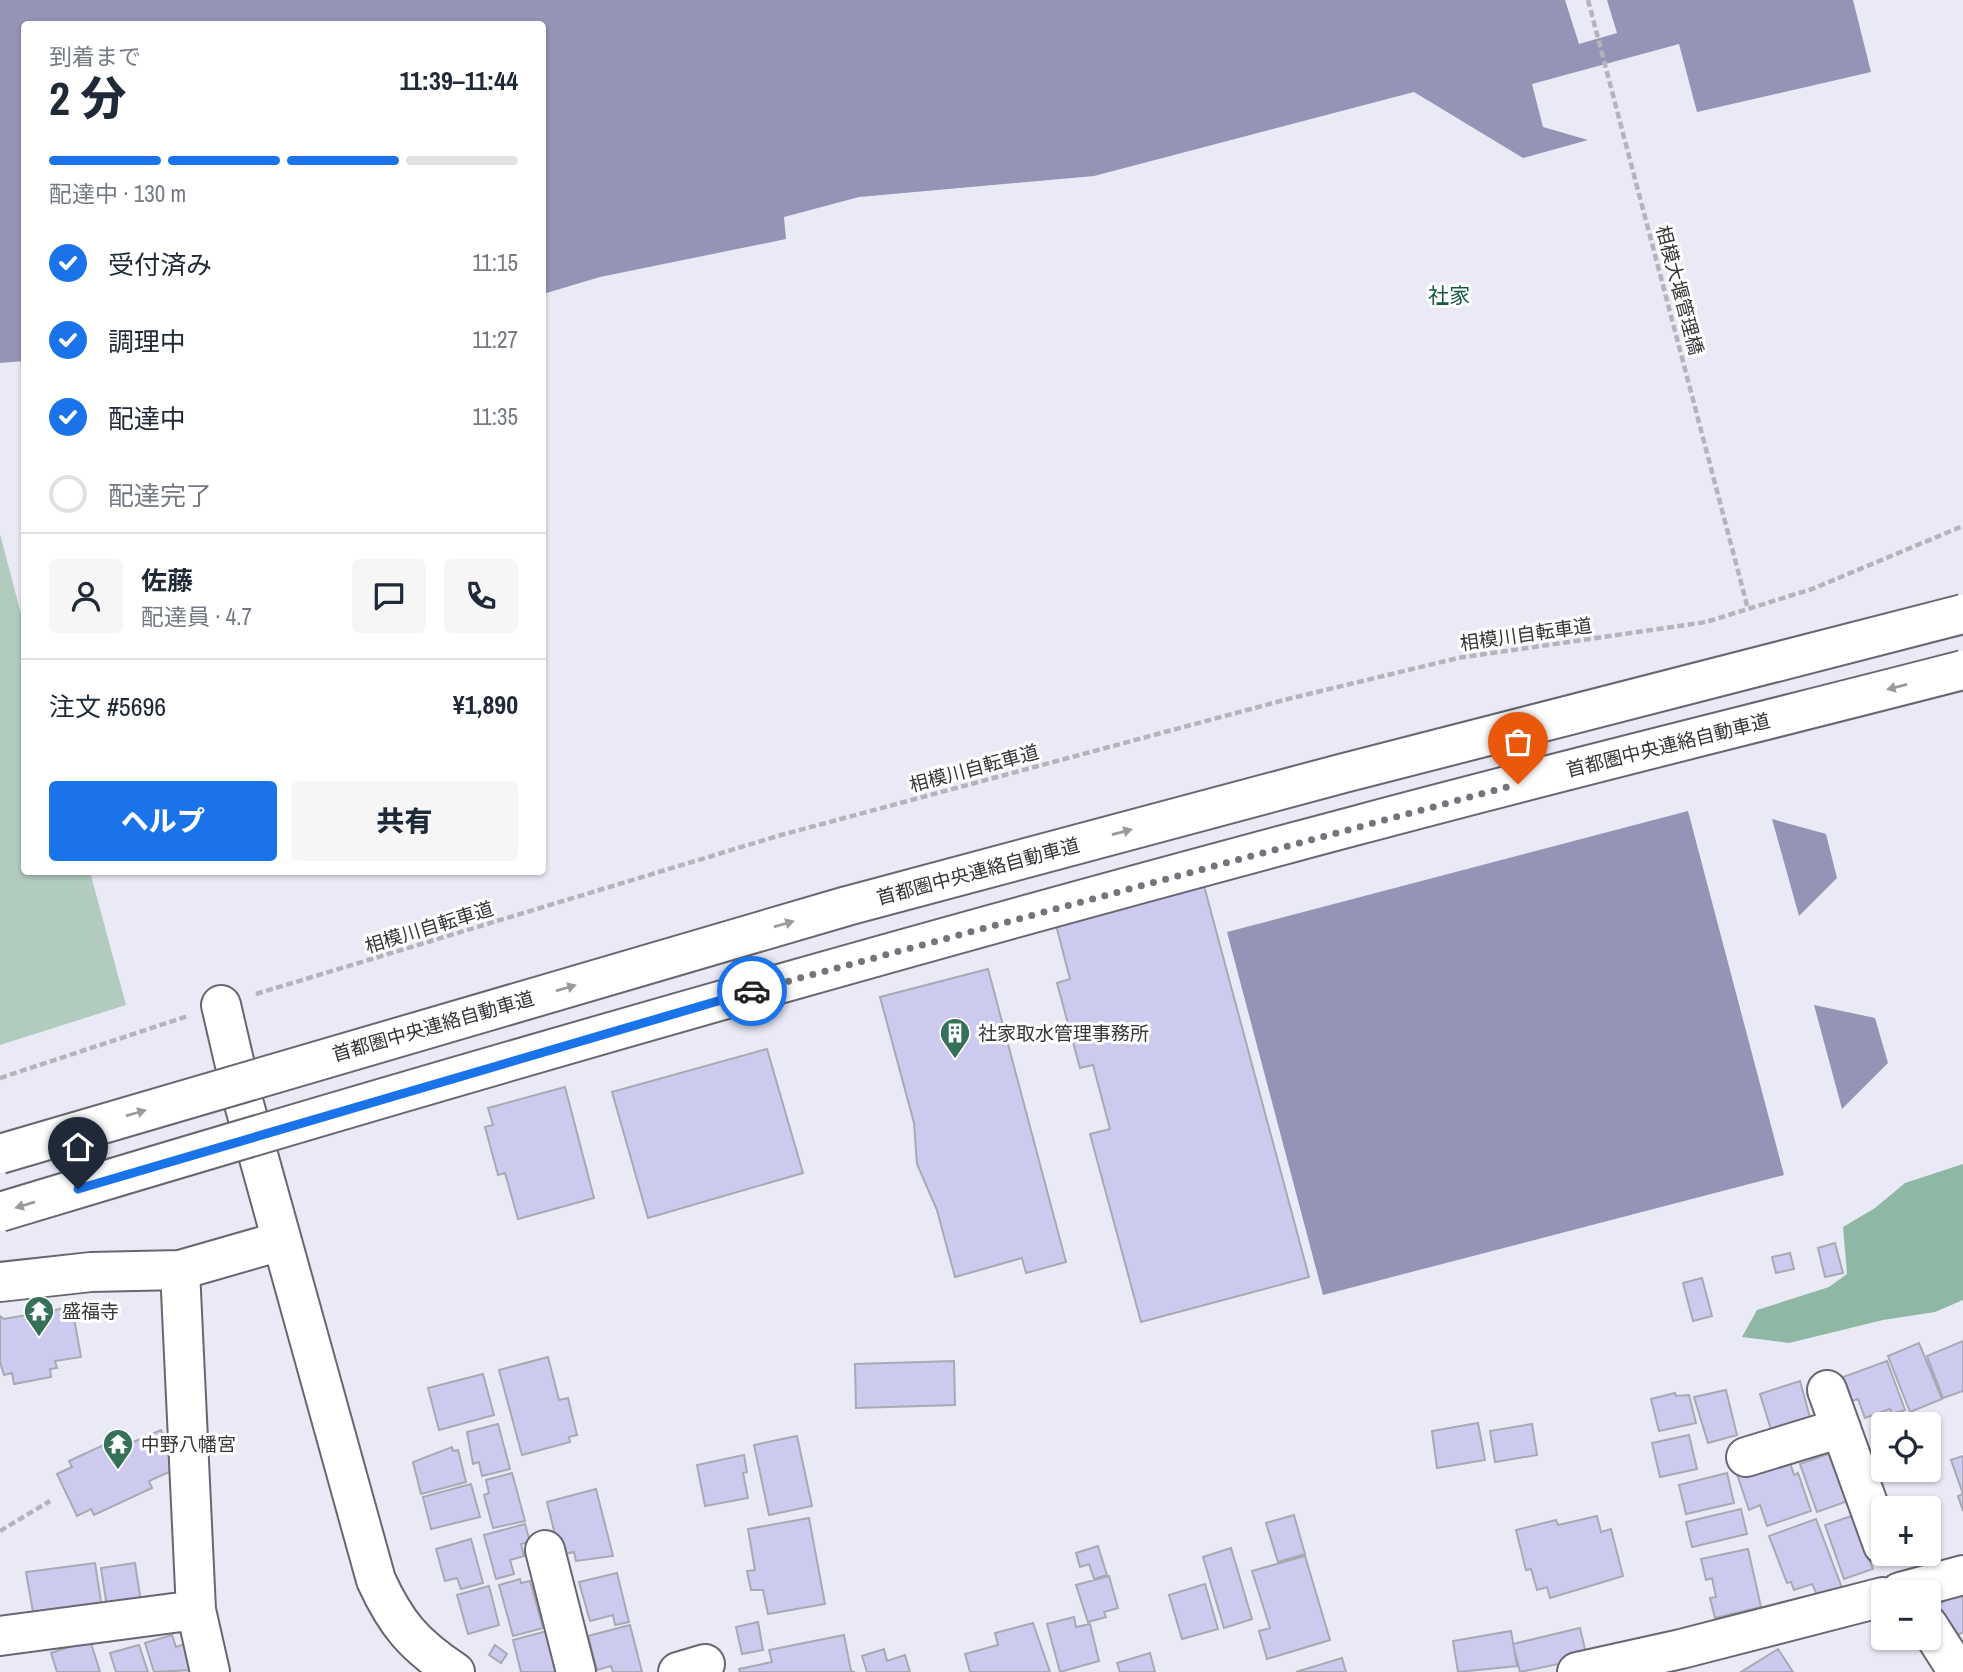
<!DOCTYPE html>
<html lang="ja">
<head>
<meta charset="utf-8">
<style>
  :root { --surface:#fff; --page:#f6f6f7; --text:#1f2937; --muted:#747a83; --line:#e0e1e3; --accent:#1a73e8 }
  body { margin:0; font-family:"Archivo Narrow","Noto Sans JP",sans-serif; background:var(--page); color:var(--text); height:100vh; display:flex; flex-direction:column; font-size:26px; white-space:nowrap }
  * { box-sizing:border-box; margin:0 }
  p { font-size:23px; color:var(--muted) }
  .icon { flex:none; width:38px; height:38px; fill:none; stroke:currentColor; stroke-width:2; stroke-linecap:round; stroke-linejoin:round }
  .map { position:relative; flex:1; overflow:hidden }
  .panel { position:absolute; left:21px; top:21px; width:525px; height:854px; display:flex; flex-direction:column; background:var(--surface); border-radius:7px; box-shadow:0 2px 5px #0004 }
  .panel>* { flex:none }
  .tools { position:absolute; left:1871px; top:1412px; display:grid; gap:14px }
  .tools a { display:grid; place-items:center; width:70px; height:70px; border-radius:7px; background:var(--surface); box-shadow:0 2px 5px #0004; font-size:35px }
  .pin { position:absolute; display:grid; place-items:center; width:60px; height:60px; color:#fff; margin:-72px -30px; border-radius:50% 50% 50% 0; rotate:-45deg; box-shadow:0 0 7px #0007 }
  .pin .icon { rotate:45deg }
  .courier { position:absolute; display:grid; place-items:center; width:70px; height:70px; margin:-35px; border:5px solid #1a73e8; border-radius:50%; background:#fff; color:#222; box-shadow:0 2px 9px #0007 }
  .headline em { font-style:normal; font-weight:800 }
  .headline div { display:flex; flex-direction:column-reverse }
  .headline { display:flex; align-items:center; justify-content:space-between; height:119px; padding:0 28px }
  h1 { font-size:46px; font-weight:800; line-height:52px }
  .bar { display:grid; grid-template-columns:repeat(4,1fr); gap:10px 7px; align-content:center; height:84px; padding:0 28px }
  .bar i { height:9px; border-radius:5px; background:var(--line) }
  .bar .selected { background:var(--accent) }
  .bar p { grid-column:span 4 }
  .line { display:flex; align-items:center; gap:18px; padding:0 28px; border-top:2px solid var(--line) }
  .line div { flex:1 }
  .round { display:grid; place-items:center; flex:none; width:74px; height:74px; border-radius:7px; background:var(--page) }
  ol { padding:0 28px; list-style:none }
  li { display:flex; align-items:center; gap:21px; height:77px }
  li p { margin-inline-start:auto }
  li .icon { padding:7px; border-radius:50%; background:var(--accent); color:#fff; stroke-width:4 }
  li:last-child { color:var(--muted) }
  li i { width:38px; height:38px; border:4px solid var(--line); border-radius:50% }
  .button { display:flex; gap:14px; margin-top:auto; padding:14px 28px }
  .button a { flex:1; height:80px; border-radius:7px; background:var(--accent); color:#fff; font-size:28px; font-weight:800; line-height:80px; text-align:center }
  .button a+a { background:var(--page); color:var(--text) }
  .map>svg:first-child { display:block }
  .green { fill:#b1cbbf }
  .forest { fill:#8eb8a4 }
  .water { fill:#9593b6 }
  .building { fill:#cdcaf0; stroke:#a9a9b4; stroke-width:2 }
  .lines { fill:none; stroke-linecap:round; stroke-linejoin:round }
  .minor-casing { stroke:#676671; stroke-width:42 }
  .path { stroke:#b4b4bd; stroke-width:4.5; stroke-dasharray:7 3.5; stroke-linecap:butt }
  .minor { stroke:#fff; stroke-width:38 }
  .highway-bridge-casing { stroke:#676671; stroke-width:42; stroke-linecap:butt }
  .highway-bridge { stroke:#fff; stroke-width:38 }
  .oneway { fill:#9a9a9c }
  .done { stroke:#74747c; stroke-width:7; stroke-dasharray:0 12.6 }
  .route { stroke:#1a73e8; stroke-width:9 }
  .labels { text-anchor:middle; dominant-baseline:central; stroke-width:6; stroke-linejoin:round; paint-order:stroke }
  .street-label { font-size:19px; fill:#35353a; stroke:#fff }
  .poi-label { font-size:19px; fill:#35353a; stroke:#fff; text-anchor:start }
  .neighbourhood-label { font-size:21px; fill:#145b42; stroke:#fff }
</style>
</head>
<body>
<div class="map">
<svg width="1963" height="1672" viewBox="0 0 1963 1672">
  <rect width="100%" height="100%" fill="#eaeaf6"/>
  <path class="green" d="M0,534L24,625V872H90L126,1005L0,1045Z"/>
  <path class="forest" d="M1963,1164V1300L1935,1312L1883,1320L1789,1343L1742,1337L1757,1310L1829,1287L1847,1274L1843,1227L1875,1208L1905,1183Z"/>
  <path class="water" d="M0,0H1565L1579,44L1617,33L1607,0H1853L1871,72L1697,112L1679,44L1532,84L1543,127L1588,140L1523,158L1414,92L1094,176L859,197L784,217L786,239L600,277L543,294L542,24H24V361L0,363Z
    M1688,811L1784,1175L1323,1295L1227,932Z
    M1772,819L1826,834L1837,878L1799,916Z
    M1814,1005L1875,1018L1888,1063L1842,1109Z"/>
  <path class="building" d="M1203,882L1309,1277L1141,1322L1090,1134L1110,1129L1093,1065L1080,1068L1057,983L1070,979L1055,921Z
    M988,969L1066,1262L1026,1273L1022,1258L955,1277L937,1210L917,1164L914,1123L880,997Z
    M767,1049L803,1173L648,1218L612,1092Z
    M565,1087L594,1198L518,1219L505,1173L498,1175L485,1127L493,1125L488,1108Z
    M1835,1243L1843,1273L1825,1277L1818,1248Z
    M1790,1253L1794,1269L1776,1273L1772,1257Z
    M1702,1278L1712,1316L1693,1321L1683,1283Z
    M72,1307L81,1357L55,1361L57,1368L50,1369L51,1377L14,1384L12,1373L4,1375L0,1362V1316L4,1319Z
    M1963,1341V1391L1943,1398L1927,1356Z
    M1919,1343L1942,1399L1910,1412L1888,1356Z
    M548,1357L559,1400L568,1398L577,1435L569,1437L570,1442L522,1455L499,1370Z
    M954,1361L955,1405L856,1408L855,1364Z
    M1887,1361L1905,1410L1892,1414L1890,1409L1865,1418L1858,1399L1852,1401L1843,1377Z
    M483,1374L494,1415L439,1430L428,1388Z
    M1800,1381L1811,1421L1772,1433L1760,1394Z
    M1726,1390L1737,1435L1708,1443L1694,1397Z
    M1675,1393L1676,1396L1689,1395L1696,1423L1659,1431L1651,1399Z
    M1478,1423L1485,1460L1437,1468L1432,1431Z
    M498,1424L510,1469L482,1476L479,1462L473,1464L467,1432Z
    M1532,1424L1537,1455L1495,1462L1490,1431Z
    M161,1430L178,1468L149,1481L152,1488L94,1515L91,1509L77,1516L57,1474L72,1467L69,1461L127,1434L131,1443Z
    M1689,1435L1697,1469L1660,1477L1652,1443Z
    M797,1436L812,1506L769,1515L754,1445Z
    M452,1447L453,1451L458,1450L466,1482L421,1494L413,1462Z
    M1831,1453L1848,1501L1817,1512L1800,1464Z
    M744,1455L747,1472L743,1473L748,1498L705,1506L697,1465Z
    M1788,1456L1794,1475L1798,1473L1811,1511L1767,1526L1760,1505L1749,1510L1737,1474Z
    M1963,1456V1511L1958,1496L1963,1494L1951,1460Z
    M512,1473L525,1521L493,1528L484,1495L489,1493L486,1480Z
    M1727,1473L1734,1503L1686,1514L1679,1485Z
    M471,1484L480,1517L431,1529L423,1497Z
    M596,1489L613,1556L576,1561L574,1552L560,1555L547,1502Z
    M1741,1509L1747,1534L1692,1547L1686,1522Z
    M1294,1515L1305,1554L1278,1562L1266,1523Z
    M1854,1515L1873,1569L1844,1579L1825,1525Z
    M1597,1516L1601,1532L1611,1529L1623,1576L1550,1598L1547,1587L1537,1590L1531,1569L1526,1570L1516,1530L1556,1520L1558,1525Z
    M809,1518L825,1604L768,1614L763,1590H751L747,1571L755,1570L748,1529Z
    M1816,1519L1842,1588L1818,1597L1812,1584L1794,1590L1791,1582L1787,1583L1769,1536Z
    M525,1524L530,1542L521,1544L524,1556L510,1560L514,1574L496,1579L484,1535Z
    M471,1539L483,1583L461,1589L457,1578L445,1581L436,1549Z
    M1098,1546L1107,1575L1094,1579L1089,1564L1080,1567L1076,1553Z
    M1231,1548L1252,1619L1224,1628L1203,1557Z
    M1748,1549L1761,1607L1715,1618L1710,1598L1716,1597L1712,1578L1706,1580L1701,1559Z
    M1305,1556L1330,1640L1267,1659L1259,1631L1270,1628L1252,1571Z
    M95,1563L102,1608L34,1618L26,1572Z
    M135,1563L141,1602L107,1607L101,1568Z
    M617,1573L629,1622L615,1625L613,1615L590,1621L579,1582Z
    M1109,1576L1118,1608L1104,1612L1106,1617L1088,1622L1076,1585Z
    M520,1579L521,1583L530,1581L543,1628L513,1636L499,1585Z
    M1205,1584L1218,1629L1182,1639L1169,1595Z
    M489,1586L499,1625L468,1634L457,1595Z
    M1960,1591L1963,1592V1632L1958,1635L1950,1623L1947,1625L1935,1607Z
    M1074,1617L1076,1627L1090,1624L1099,1661L1060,1672L1047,1624Z
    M758,1622L763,1650L742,1654L736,1627Z
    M1033,1623L1050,1672H970L965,1654L998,1645L995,1633Z
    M630,1625L642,1672H613L611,1666L597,1670L588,1636Z
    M1580,1628L1587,1658L1520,1672L1513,1644Z
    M551,1630L563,1672H521L513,1640Z
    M1511,1631L1517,1666L1458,1672L1453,1641Z
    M172,1635L176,1647L185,1644L193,1670L154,1672L145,1643Z
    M844,1635L851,1671L855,1672H740L739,1669L772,1662L769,1650Z
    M90,1640L100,1672H57L51,1653Z
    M139,1645L148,1672H116L110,1653Z
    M495,1645L507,1654L501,1663L489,1655Z
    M884,1649L887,1661L905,1655L910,1672H867L862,1656Z
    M1778,1649L1793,1672H1741Z
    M1150,1653L1155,1672H1120L1117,1663Z
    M1342,1658L1346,1672H1296Z"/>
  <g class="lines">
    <g class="minor-casing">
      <path id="minor" d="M221,1005L244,1104L376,1580C396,1624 414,1645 455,1672
        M180,1270L196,1610L210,1672
        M0,1282L91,1272L180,1270L281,1241
        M1827,1390L1883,1545
        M1746,1457L1841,1428
        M545,1550L576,1672
        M1900,1592L1963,1575
        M1928,1625L1958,1672
        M0,1636L196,1610
        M678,1672L705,1664
        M1577,1672L1681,1649L1883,1597"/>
    </g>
    <path class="path" d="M1588,0L1748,609
      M256,994L781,835L1288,699L1458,658L1706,622L1812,589L1963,526
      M0,1078L188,1016
      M0,1531L50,1501"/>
    <use href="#minor" class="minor"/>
    <g class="highway-bridge-casing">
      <path id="highway-bridge" d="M0,1154L847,906L1344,773L1963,614
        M0,1212C451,1076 903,946 1358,825C1559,771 1761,722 1963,670"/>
    </g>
    <use href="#highway-bridge" class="highway-bridge"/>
  </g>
  <defs><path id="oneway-solid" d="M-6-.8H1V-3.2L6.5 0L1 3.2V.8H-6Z" transform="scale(1.75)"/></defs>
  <g class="oneway">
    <use href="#oneway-solid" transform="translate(1897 687) rotate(166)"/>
    <use href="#oneway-solid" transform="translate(1122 832) rotate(-15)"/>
    <use href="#oneway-solid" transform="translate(784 924) rotate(-16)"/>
    <use href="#oneway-solid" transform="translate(566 988) rotate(-16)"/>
    <use href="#oneway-solid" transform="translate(136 1113) rotate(-16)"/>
    <use href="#oneway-solid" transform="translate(25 1205) rotate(163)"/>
  </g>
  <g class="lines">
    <path class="done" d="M752,991L1518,784"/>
    <path class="route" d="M78,1189L752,991"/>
  </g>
  <defs>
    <g id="building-pin" transform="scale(1.575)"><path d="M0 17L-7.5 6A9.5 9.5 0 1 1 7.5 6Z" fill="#367058" stroke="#fff"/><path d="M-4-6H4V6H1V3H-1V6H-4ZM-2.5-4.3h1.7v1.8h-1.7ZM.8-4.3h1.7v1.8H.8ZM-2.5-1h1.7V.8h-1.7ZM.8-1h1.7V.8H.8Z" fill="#fff"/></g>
    <g id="temple-pin" transform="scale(1.575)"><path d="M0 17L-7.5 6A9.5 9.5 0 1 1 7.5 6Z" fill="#367058" stroke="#fff"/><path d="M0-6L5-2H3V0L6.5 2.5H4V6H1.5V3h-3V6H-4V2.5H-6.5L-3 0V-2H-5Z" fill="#fff"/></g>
  </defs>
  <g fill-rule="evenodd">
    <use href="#building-pin" x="955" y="1033"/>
    <use href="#temple-pin" x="39" y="1311"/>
    <use href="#temple-pin" x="118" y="1444"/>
  </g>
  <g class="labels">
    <g class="street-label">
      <text transform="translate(1680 290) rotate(75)">相模大堰管理橋</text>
      <text transform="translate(1526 634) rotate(-8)">相模川自転車道</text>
      <text transform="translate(1668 745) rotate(-14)">首都圏中央連絡自動車道</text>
      <text transform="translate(974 768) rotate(-15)">相模川自転車道</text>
      <text transform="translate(978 871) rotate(-15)">首都圏中央連絡自動車道</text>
      <text transform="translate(429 927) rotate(-17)">相模川自転車道</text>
      <text transform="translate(433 1026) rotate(-16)">首都圏中央連絡自動車道</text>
    </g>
    <g class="poi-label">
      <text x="978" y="1033">社家取水管理事務所</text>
      <text x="62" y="1311">盛福寺</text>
      <text x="141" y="1444">中野八幡宮</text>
    </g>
    <g class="neighbourhood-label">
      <text x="1449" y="295">社家</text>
    </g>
  </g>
</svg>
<div class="tools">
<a><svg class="icon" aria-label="locate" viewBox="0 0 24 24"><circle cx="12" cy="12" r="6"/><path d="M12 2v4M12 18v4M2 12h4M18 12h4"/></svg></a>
<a>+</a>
<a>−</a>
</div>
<div class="pin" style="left:1518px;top:784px;background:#ea580c"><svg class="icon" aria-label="bag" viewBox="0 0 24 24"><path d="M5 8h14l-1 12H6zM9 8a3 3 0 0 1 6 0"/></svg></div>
<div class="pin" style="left:78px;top:1189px;background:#1f2937"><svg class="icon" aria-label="home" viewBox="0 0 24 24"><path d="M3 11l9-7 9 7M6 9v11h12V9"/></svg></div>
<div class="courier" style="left:752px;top:991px"><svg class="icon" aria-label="car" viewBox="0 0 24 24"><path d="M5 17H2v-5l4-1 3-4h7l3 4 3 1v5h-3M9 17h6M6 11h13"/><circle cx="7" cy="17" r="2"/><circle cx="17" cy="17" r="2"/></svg></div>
<section class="panel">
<div class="headline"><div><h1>2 分</h1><p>到着まで</p></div><em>11:39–11:44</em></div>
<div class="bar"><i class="selected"></i><i class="selected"></i><i class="selected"></i><i></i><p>配達中 · 130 m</p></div>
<ol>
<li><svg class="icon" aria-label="check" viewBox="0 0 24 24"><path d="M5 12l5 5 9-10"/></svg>受付済み<p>11:15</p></li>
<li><svg class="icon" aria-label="check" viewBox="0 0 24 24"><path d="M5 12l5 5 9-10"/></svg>調理中<p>11:27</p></li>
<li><svg class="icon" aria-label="check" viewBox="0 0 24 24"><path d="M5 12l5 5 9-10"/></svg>配達中<p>11:35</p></li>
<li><i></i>配達完了</li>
</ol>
<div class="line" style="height:126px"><a class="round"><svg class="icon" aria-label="person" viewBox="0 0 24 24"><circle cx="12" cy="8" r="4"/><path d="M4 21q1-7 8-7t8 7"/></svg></a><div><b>佐藤</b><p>配達員 · 4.7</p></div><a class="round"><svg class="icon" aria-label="chat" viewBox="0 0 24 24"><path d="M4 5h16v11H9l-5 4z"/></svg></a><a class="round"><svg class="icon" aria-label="phone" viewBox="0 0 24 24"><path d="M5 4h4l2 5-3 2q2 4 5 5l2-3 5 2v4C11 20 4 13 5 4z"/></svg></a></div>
<div class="line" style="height:91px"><div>注文 #5696</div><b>¥1,890</b></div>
<div class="button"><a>ヘルプ</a><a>共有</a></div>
</section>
</div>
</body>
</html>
